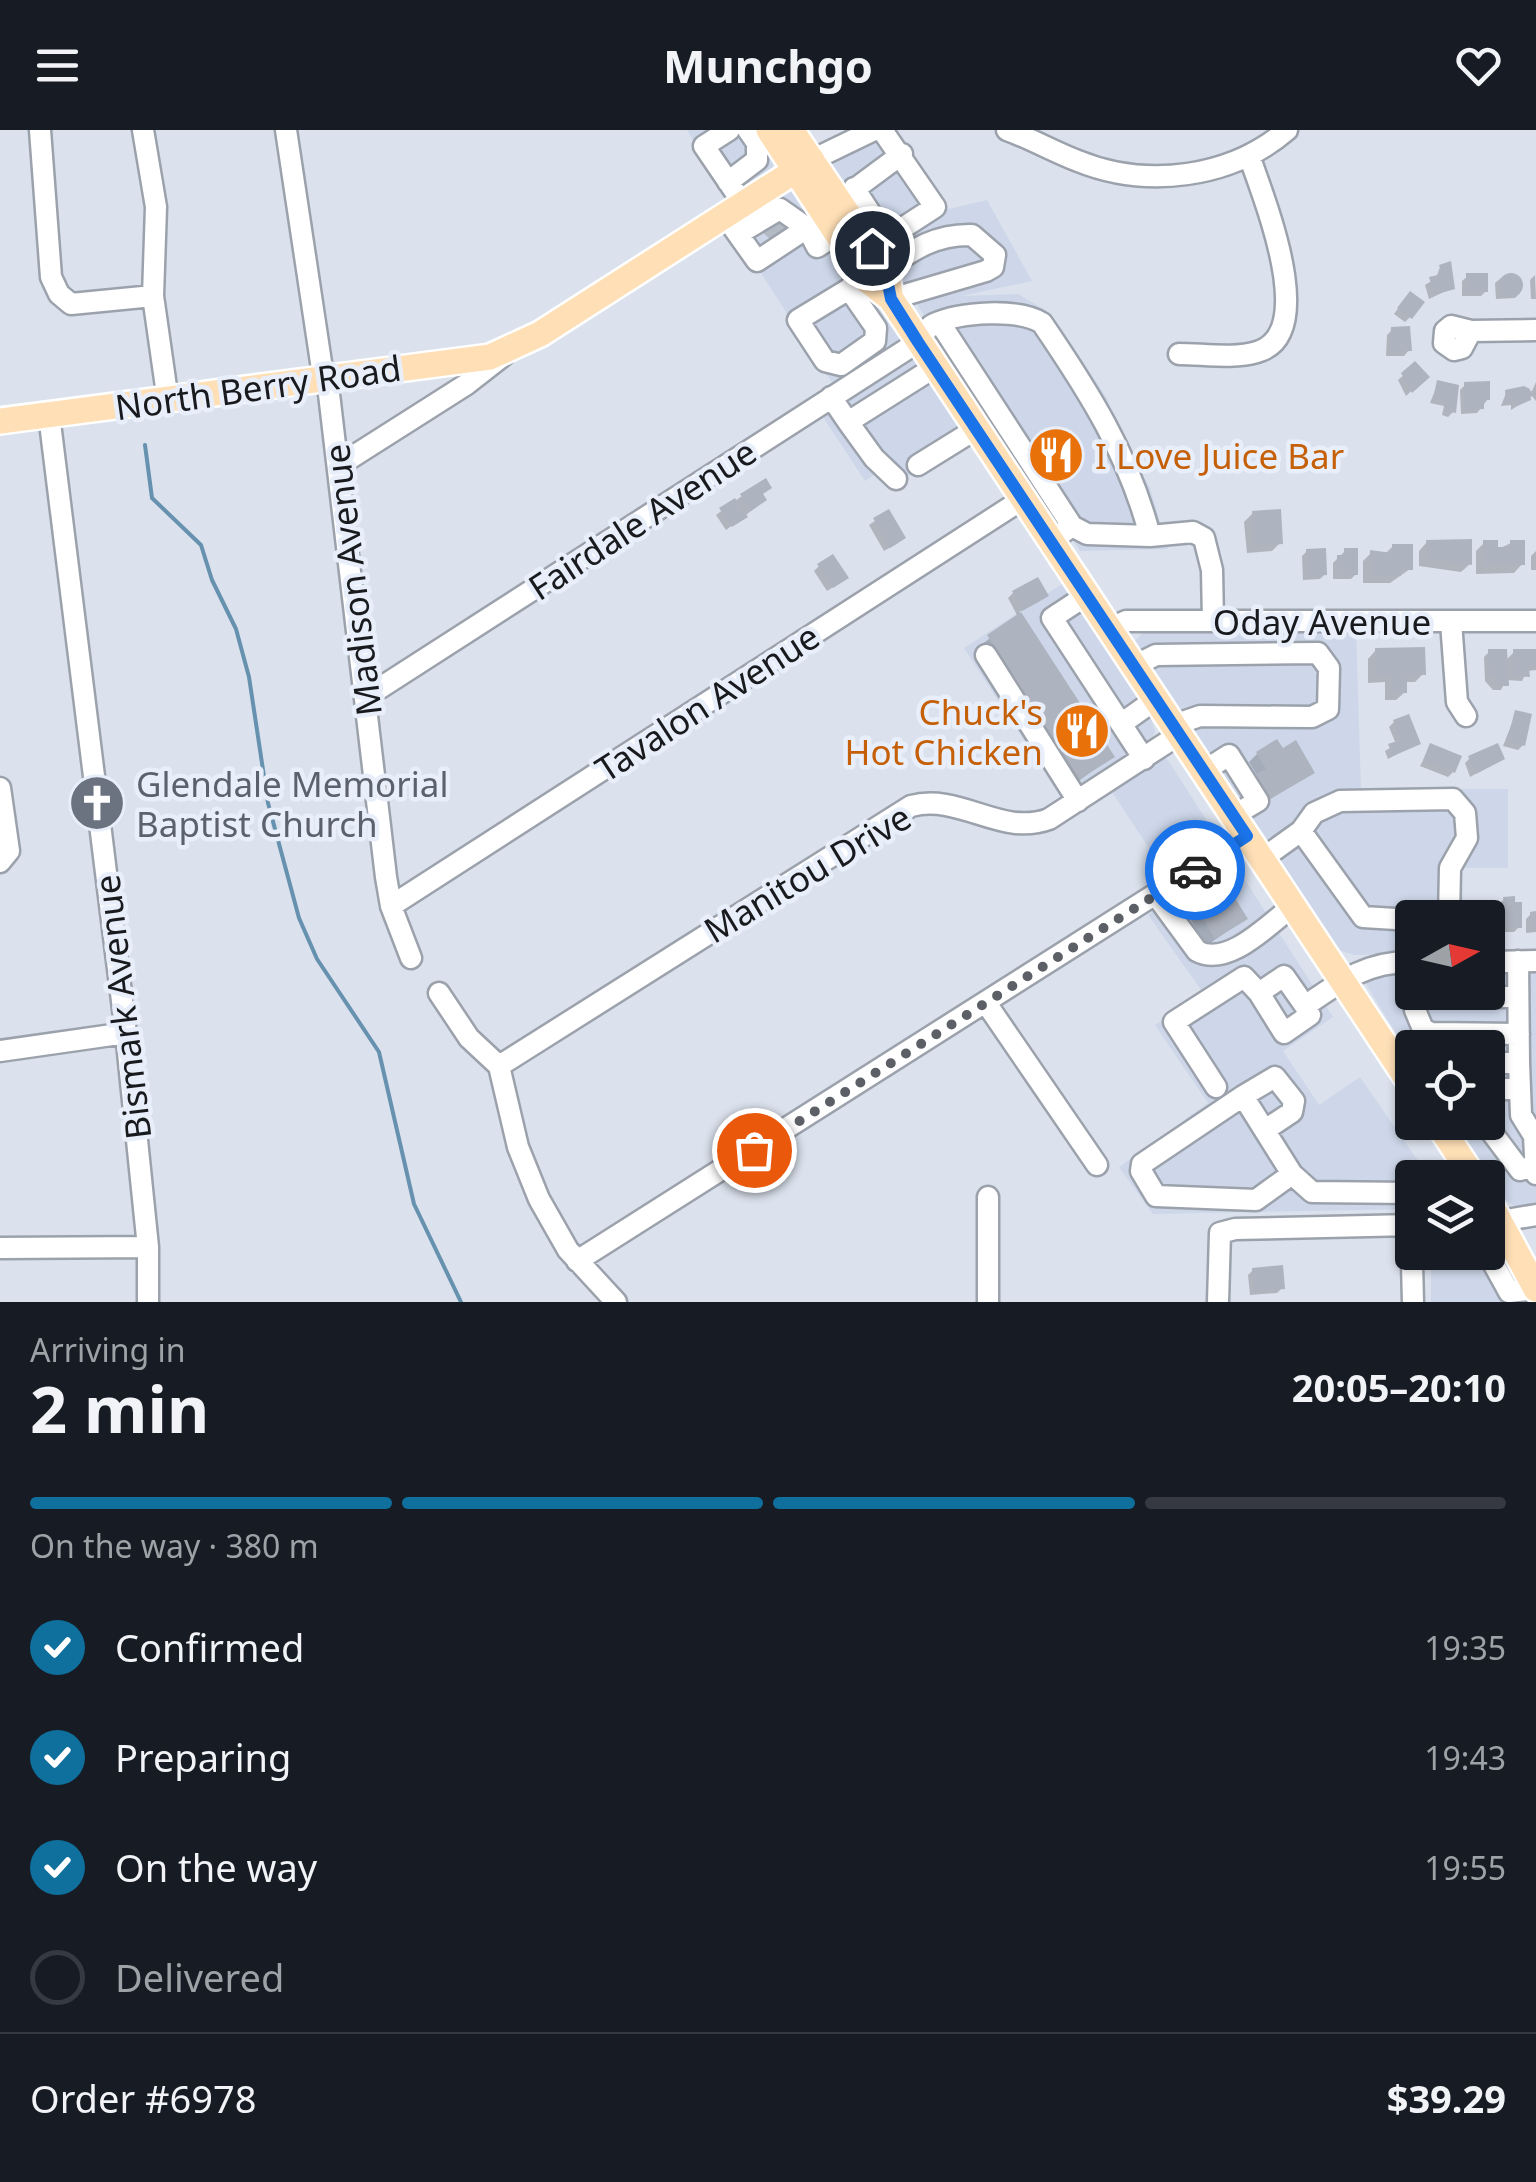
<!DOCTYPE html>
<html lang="en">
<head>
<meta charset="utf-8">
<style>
  :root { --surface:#171b24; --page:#242831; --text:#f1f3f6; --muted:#9ea1a6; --line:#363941; --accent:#0f6f9d }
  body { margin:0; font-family:"Noto Sans",sans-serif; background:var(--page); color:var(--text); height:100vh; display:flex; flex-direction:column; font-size:38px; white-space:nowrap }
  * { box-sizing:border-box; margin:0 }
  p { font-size:32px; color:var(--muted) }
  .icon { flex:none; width:55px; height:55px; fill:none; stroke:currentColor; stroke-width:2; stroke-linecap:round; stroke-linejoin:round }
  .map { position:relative; height:1172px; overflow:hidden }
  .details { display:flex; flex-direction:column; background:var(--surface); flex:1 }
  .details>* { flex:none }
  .needle { width:65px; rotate:82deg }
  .tools { position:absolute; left:1395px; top:770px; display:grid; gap:20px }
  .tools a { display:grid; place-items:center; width:110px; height:110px; border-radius:10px; background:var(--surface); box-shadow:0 2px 8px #0004; font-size:50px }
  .pin { position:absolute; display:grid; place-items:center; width:85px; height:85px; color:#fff; margin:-42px; border:5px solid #fff; border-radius:50%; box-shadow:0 2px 10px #0007 }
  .courier { position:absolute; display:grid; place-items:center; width:100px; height:100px; margin:-50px; border:8px solid #1a73e8; border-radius:50%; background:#fff; color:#222; box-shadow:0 2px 12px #0007 }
  .summary em { font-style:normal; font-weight:700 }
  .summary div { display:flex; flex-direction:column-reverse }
  .summary { display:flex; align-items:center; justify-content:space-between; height:170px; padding:0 30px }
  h1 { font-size:65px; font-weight:700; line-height:75px }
  .bar { display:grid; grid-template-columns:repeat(4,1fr); gap:15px 10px; align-content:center; height:120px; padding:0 30px }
  .bar i { height:12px; border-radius:8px; background:var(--line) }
  .bar .on { background:var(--accent) }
  .bar p { grid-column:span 4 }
  .line { display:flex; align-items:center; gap:25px; padding:0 30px; border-top:2px solid var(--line) }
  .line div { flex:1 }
  ol { padding:0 30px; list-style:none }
  li { display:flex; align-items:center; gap:30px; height:110px }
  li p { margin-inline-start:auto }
  li .icon { padding:10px; border-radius:50%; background:var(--accent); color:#fff; stroke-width:4 }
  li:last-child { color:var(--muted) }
  li i { width:55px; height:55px; border:5px solid var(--line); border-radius:50% }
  header { display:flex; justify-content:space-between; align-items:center; height:130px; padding:0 30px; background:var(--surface); font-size:45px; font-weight:700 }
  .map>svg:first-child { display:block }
  .built { fill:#cdd7e9 }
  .shadow { fill:#0003 }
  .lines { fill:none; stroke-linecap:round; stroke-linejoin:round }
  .stream { stroke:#6691af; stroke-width:4 }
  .building { fill:#aeb4bf }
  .minor-tunnel { stroke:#b4bac4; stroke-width:20; stroke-dasharray:20 10; stroke-linecap:butt }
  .minor-casing { stroke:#9ca2ac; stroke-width:25 }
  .major-casing { stroke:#fff; stroke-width:30 }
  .minor { stroke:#fff; stroke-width:20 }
  .major { stroke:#fedfb6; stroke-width:25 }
  .done { stroke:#5c6066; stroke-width:10; stroke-dasharray:0 18 }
  .route { stroke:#1a73e8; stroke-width:12 }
  .labels { text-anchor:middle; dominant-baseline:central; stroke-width:9; stroke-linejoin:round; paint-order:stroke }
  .street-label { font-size:35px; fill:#181a1e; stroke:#e9effa }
  .food-label { font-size:35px; fill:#c56008; stroke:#e9effa; text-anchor:start }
  .worship-label { font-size:35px; fill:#5b616d; stroke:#e9effa; text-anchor:start }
</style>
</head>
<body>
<header><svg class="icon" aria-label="menu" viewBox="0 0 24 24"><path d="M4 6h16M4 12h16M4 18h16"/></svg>Munchgo<svg class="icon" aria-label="heart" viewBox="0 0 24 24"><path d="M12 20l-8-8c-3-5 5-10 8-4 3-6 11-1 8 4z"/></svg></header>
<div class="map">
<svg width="1536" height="1172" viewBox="0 0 1536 1172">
  <rect width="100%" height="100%" fill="#dbe2ed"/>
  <path class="built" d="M687,0H760L774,24L772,42L729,71Z
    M898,4L944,80L987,70L1032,151L961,166L1018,164L1045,180L1062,200L1108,270L1116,300L1150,358L1168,419L1080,421L832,46L834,31L846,19Z
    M794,58L803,65L967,305L894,356L883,339L865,351L819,281L840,265L729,94L782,60Z
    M1062,454L1150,585L1155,602L1149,614L1062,669L964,518Z
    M1356,497L1361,659H1508V738H1462L1463,787L1412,788V824L1354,825L1338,820L1135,511L1145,500Z
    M1164,624L1333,887L1283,921L1319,975L1360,947L1425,1041L1438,1039L1444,1047L1412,1048V1079L1153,1084L1119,1037L1208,973L1155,895L1204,864L1148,785L1179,764L1110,659Z
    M1536,839V1072L1517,1078L1507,1071L1455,993L1488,992V918H1412V930L1360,844L1412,841V862H1488V840Z
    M1488,1114L1517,1172H1431V1123L1488,1122Z"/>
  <path class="shadow" d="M1440,137L1452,158L1429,169L1425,155L1436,148Z
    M1535,145L1536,169H1531L1530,150Z
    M1468,146L1486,161L1481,166H1462V151Z
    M1501,148H1520V163L1515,168L1496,169L1495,153Z
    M1405,169L1410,187L1405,192L1394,184Z
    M1392,200L1409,220L1404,226H1386L1387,205Z
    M1415,235L1426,247L1406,266L1398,250Z
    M1536,252V271L1532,266L1511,280V275L1501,276L1506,263L1532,261Z
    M1438,253L1453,282L1448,287L1442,285L1444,276L1430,273Z
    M1465,255L1488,269L1477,283L1461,284L1460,260Z
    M761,365L759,375L726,400L716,385L742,366Z
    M888,382L898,413L884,421L869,395Z
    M1253,383L1280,413L1272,421L1247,423L1244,392Z
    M1427,412L1470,434L1461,442L1419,436V421Z
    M1484,413L1496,420L1511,413L1522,434L1514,443L1476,444V421Z
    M1393,416L1410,439L1390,453H1363V431L1371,423L1385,424Z
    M1307,421L1325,444L1320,449L1303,450L1302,426Z
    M1345,421L1356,444L1351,449H1333V433Z
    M1536,421V440H1531V426Z
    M819,436L840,453L827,461L814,441Z
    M1013,463L1040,471L1019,482L1112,626L1068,659L977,518L1018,487L1008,468Z
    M1376,520L1423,544L1415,552H1404L1405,562L1396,570H1385V552L1368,553V529Z
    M1536,521V540L1527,541L1522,551L1506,550L1501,560H1493L1485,551L1484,527L1489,522L1505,531L1514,522Z
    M1516,583L1523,615L1518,620L1503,616Z
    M1394,592L1418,613L1388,629L1385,621L1396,614L1389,597Z
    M1431,616L1453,642L1448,647L1420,636Z
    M1282,621L1312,643L1261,675L1250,655L1258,647L1249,632L1257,624Z
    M1470,628L1502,629L1470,647L1465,633Z
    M1230,764L1245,789L1206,816L1191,790Z
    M1504,769L1519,797L1514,802H1502L1499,774Z
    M1531,784H1536V802L1526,803V789Z
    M1253,1140L1282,1158L1277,1163L1250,1165L1248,1145Z"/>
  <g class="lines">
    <path class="stream" d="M145,315L152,368L201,415L212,450L236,499L249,547L268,673L299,788L317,829L379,922L414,1074L461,1172"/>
  </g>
  <path class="building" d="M1451,131L1455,159L1434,165L1429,147L1442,144L1439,135Z
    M1466,143H1488V162H1466Z
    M1499 155a12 12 0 1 1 24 0a12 12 0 1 1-24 0Z
    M1410,161L1425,172L1412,189L1397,178Z
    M1410,196L1412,221L1389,222L1391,197Z
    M1415,231L1430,247L1412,263L1401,243Z
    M1437,250L1459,255L1456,283L1445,281L1447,271L1433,269Z
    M1490,251V270H1484V279L1465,280L1464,252Z
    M1524,256L1530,259L1531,270L1515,277V271L1506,272L1505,260Z
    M766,348L772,358L763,364L767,370L751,381L740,364Z
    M735,368L748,387L732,397L719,378Z
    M889,379L906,408L890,418L873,388Z
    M1281,379L1283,414L1254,416L1252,381Z
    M1472,409V435L1427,429L1426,410Z
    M1483,410H1498V417H1510V410H1525V435L1483,436Z
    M1392,414H1413V440H1401V446H1370V420L1392,423Z
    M1326,418L1327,445L1307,446L1306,419Z
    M1344,418H1358V445H1337V425H1344Z
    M833,424L849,448L833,458L817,434Z
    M1038,447L1049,466L1022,481L1012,461Z
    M1021,482L1115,627L1080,649L987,505Z
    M1425,517L1426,545H1407V563H1393L1392,545H1376L1375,518Z
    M1488,519H1507L1509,556H1498L1494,545L1489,546Z
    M1513,519H1536V536L1529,537L1530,547L1514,546Z
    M1515,580L1532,584L1525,616L1507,611Z
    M1409,584L1421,614L1393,626L1388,614L1400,610L1393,590Z
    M1277,609L1283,618L1296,610L1315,643L1270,669L1256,644L1266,639L1256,622Z
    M1430,613L1462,626L1455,643L1423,630Z
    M1498,613L1505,629L1476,644L1468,626Z
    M1230,760L1248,789L1215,809L1198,780Z
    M1515,766V772H1522V798H1506L1503,767Z
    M1474,775H1487V781H1493V797L1488,798V788H1470Z
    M1536,781V798L1530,799V782Z
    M1283,1135L1285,1159L1254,1161L1252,1138Z"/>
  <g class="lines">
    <path class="minor-tunnel" d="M768,94L781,105"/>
    <g class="minor-casing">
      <path id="minor" d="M40,0L51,147L59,164L71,174L153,166L156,77L143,0
        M286,0L322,239L327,247L386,747L391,776L411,828
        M729,0L704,16L744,75
        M1007,0C1032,9 1054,22 1078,31C1147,59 1231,48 1287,0
        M812,30L874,0
        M728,52L757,30V13L748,0
        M854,58L886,107
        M840,70L902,24
        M725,86L757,131L807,98L817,117L837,104
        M738,104L780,79L807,98
        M872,118L935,77L882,0
        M885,139C914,119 936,104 972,105L995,125L993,137L986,141L891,169
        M849,159L876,198L875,211L841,235L825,231L798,190L849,159L862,143
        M153,166L168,271
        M940,193L1072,396
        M1451,196L1471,201L1462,218L1454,220L1444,213L1445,201Z
        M1471,201L1536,200
        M1179,224C1203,224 1234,229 1257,222C1320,204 1263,67 1250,28
        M831,267L848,292L935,237
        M49,285L126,903L148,1117V1172
        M848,292L874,328L896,349
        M918,335L976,299
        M338,336L467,254L504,225
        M1150,406L1193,402L1204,408L1212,440L1213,490
        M1087,465L1052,488L1144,629
        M1451,492L1457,572L1466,586
        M1109,499L1126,491H1536
        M986,525L1078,671
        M1134,536L1156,525L1318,523L1329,538L1328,579L1312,587L1200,586L1174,595
        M366,567L918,212C923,206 927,197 934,194C960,182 1018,178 1042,193C1089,262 1129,325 1150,406L1087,404L1072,396L1051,411
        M1121,594L1156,569
        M1204,641L1229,625L1258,671L1233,686
        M0,658L9,721L0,732
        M1301,701L1363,787L1412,790
        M1262,729L1301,701L1314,683L1340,671L1453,669L1465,683L1467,708L1450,738L1449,788
        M1156,765L1197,821C1228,838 1269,794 1293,776
        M391,776L1023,369
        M1488,832L1536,831
        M439,863L469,908L499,936L518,1017L539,1069L568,1120L616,1172
        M1259,863L1284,903L1310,885L1305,876
        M1518,867H1430L1421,868L1415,880L1423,899L1431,903L1519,904
        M986,873L1097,1035
        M0,921L126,903
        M1488,933H1519L1518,831
        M1519,933L1521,985L1534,1006L1536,1044
        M499,936L911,676C960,663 1001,707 1049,689L1180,604
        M1216,957L1174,892L1244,847L1259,863L1284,846L1305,876C1341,851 1368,831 1412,832
        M1488,959H1520
        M1243,966L1275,947L1294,971L1292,982L1265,1000
        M1484,992L1520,1040L1535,1036
        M1292,1044L1256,1070L1156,1066L1141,1041L1142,1034L1243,966L1292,1044L1312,1062L1412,1063
        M988,1067V1172
        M1489,1093L1536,1085
        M1411,1095L1413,1172
        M0,1118L148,1117
        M1487,1122L1509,1162L1536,1159
        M577,1131L1247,706
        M1218,1172L1220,1103L1235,1099L1412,1095"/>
    </g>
    <g class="major-casing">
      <path id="major" d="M769,0L868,151L891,169L1412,956
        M791,0L885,139L891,169
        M0,291L490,227L540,204L812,30
        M1437,992L1474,1048
        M1488,1070L1536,1159"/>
    </g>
    <use href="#minor" class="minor"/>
    <use href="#major" class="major"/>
  </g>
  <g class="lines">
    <path class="done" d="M754,1020L1195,740"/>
    <path class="route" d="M872,118L885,139L891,169L918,212L1247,706L1195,740"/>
  </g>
  <defs>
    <g id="restaurant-disc" transform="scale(2.875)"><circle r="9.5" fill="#e8710a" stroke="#e9effa"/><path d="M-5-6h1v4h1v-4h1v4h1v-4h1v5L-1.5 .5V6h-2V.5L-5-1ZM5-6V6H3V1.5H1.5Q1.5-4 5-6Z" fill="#fff"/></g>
    <g id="church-disc" transform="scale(2.875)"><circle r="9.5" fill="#6b7280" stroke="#e9effa"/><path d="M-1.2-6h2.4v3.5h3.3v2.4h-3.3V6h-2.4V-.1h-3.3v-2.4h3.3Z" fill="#fff"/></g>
  </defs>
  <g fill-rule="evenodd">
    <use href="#restaurant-disc" x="1056" y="325"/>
    <use href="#restaurant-disc" x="1082" y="601"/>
    <use href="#church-disc" x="97" y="673"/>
  </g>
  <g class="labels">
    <g class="street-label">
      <text transform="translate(258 257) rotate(-8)">North Berry Road</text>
      <text transform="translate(642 389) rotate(-33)">Fairdale Avenue</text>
      <text transform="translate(352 450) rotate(-97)">Madison Avenue</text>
      <text x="1322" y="491">Oday Avenue</text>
      <text transform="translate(707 572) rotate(-33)">Tavalon Avenue</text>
      <text transform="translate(807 743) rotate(-31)">Manitou Drive</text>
      <text transform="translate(122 877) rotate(-97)">Bismark Avenue</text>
    </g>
    <g class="food-label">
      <text x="1095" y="325">I Love Juice Bar</text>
      <text x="1043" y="581" text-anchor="end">Chuck's<tspan x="1043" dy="40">Hot Chicken</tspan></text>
    </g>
    <g class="worship-label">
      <text x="136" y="653">Glendale Memorial<tspan x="136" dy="40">Baptist Church</tspan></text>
    </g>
  </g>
</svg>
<div class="tools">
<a><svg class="needle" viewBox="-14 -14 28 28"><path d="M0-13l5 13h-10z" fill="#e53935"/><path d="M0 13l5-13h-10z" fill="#9ea1a6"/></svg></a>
<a><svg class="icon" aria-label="locate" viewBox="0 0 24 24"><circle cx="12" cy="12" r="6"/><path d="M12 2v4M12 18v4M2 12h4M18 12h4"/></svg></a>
<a><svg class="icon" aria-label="layers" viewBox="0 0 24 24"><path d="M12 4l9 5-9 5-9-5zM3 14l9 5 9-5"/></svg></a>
</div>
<div class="pin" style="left:754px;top:1020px;background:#ea580c"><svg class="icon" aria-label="bag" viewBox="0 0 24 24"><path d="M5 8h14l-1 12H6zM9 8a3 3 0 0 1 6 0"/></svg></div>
<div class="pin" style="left:872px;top:118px;background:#1f2937"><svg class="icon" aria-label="home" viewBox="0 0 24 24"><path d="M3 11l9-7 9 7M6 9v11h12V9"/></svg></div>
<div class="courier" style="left:1195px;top:740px"><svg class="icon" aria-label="car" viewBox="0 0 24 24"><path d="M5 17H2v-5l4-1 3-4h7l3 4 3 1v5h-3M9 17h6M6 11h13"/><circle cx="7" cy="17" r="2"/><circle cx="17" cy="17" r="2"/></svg></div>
</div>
<section class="details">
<div class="summary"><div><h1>2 min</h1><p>Arriving in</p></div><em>20:05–20:10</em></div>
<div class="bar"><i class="on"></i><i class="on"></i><i class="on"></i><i></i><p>On the way · 380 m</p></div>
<ol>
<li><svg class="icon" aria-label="check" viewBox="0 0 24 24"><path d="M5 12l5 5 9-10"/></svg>Confirmed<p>19:35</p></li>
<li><svg class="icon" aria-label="check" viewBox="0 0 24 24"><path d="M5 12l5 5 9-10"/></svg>Preparing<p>19:43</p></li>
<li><svg class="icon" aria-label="check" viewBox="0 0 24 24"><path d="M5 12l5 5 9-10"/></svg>On the way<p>19:55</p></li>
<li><i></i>Delivered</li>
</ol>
<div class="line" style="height:130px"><div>Order #6978</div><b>$39.29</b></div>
</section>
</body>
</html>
